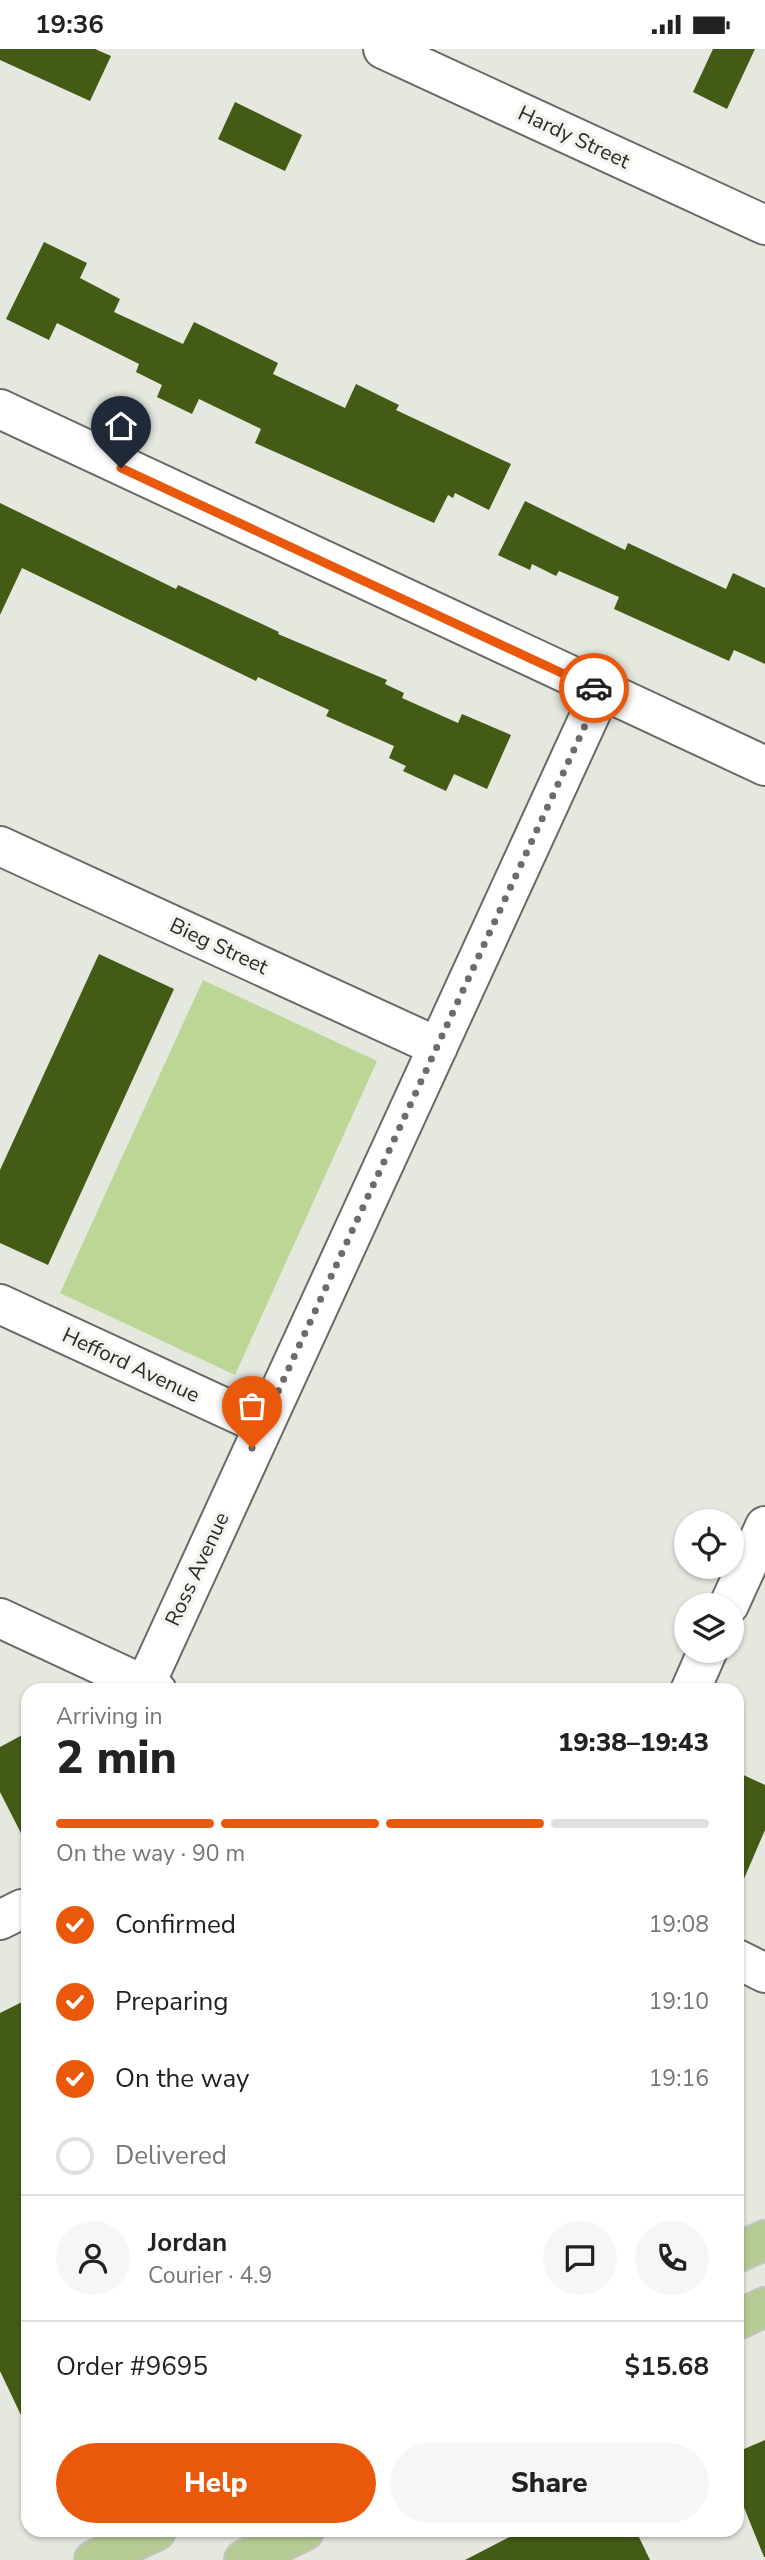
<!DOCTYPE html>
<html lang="en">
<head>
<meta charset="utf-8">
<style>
  :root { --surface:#fff; --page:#f6f6f6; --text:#222; --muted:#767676; --line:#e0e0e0; --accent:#ea580c }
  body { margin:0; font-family:"Nunito Sans",sans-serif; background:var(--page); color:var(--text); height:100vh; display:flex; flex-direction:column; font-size:26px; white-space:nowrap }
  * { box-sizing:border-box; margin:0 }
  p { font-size:23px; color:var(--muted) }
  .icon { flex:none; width:38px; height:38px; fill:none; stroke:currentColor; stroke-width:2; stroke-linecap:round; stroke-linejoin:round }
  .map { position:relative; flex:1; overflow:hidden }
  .sheet { position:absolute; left:21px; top:1634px; width:723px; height:854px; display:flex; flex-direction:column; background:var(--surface); border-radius:21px; box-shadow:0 2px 5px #0004 }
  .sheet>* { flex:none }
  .fabs { position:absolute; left:674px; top:1460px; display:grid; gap:14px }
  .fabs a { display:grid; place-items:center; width:70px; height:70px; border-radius:50%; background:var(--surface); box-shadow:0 2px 5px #0004; font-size:35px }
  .pin { position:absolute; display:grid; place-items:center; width:60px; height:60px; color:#fff; margin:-72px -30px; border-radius:50% 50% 50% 0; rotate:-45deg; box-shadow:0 0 7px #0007 }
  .pin .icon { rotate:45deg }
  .courier { position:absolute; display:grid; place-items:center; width:70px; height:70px; margin:-35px; border:5px solid #ea580c; border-radius:50%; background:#fff; color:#222; box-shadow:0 2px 9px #0007 }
  .headline em { font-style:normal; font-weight:800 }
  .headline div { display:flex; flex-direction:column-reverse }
  .headline { display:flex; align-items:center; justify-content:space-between; height:119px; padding:0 35px }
  h1 { font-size:46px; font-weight:800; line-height:52px }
  .bar { display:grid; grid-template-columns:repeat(4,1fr); gap:10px 7px; align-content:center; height:84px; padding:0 35px }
  .bar i { height:9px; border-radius:5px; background:var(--line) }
  .bar .current { background:var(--accent) }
  .bar p { grid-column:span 4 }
  .line { display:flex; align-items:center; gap:18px; padding:0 35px; border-top:2px solid var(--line) }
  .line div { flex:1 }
  .round { display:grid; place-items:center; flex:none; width:74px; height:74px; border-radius:37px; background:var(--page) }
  ol { padding:0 35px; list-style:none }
  li { display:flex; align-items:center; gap:21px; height:77px }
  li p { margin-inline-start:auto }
  li .icon { padding:7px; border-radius:50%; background:var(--accent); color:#fff; stroke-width:4 }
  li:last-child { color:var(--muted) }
  li i { width:38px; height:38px; border:4px solid var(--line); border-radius:50% }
  .cta { display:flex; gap:14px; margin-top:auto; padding:14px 35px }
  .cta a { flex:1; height:80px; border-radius:42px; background:var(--accent); color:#fff; font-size:28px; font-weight:800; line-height:80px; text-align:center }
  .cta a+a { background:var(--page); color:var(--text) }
  .status { display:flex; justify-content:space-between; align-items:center; height:49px; padding:0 35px; background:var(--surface); direction:ltr }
  .status svg { height:19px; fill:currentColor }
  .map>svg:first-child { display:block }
  .green { fill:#bbd695 }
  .building { fill:#435b14 }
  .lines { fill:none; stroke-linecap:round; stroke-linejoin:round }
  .minor-casing { stroke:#686b64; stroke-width:42 }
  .major-casing { stroke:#c3c4c3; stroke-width:42 }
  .minor { stroke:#fff; stroke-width:38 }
  .major { stroke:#b6cb94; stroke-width:38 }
  .done { stroke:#6a6d68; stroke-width:7; stroke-dasharray:0 12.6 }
  .route { stroke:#ea580c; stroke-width:9 }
  .labels { text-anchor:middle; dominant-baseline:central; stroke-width:7; stroke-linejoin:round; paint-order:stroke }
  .street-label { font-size:21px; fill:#292b28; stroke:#f1f5ed }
</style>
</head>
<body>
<div class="status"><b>19:36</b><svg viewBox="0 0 49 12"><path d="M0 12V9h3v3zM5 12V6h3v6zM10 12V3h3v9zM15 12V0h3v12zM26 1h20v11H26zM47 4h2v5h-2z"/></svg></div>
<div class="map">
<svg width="765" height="2511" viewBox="0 0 765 2511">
  <rect width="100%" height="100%" fill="#e4e8df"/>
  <path class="green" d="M203,931L377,1012L235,1326L60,1244Z"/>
  <path class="building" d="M0,0H95L111,7L90,52L0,11Z
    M713,0H755L727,60L693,43Z
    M235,53L302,86L285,122L218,90Z
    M44,193L87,214L80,229L120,250L114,263L183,295L194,273L278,314L273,325L345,359L356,335L399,356L396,361L511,415L489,461L455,444L453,449L448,446L434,474L255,394L261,380L199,350L192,365L157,348L162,336L136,323L139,315L57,274L49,291L6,270Z
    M525,452L625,501L628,494L726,540L733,524L765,539V615L734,601L729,612L614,560L619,548L559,522L556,527L532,515L530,521L498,506Z
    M0,454L176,540L178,536L279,583L278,585L387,631L385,635L404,644L402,649L458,674L462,665L511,686L487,740L454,725L446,742L403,722L406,717L389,709L394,697L326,667L329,661L258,628L256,632L22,519L0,566Z
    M99,905L174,940L48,1216L0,1194V1121Z
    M28,1683V1798L0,1743V1698Z
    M737,1723L765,1736V1781L737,1846Z
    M28,1950V2381L0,2322V1964Z
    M765,2391V2508H764L737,2441V2403Z
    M521,2482H636L650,2511H465Z"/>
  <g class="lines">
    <g class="minor-casing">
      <path id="minor" d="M383,0L765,176
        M0,360L765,717
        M0,797L438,998
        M0,1255L262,1376
        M729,1556L765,1477
        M0,1569L157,1642
        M145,1636L601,642
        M690,1642L708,1601
        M0,1871L22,1860
        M737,1910L765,1924"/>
    </g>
    <g class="major-casing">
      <path id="major" d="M737,2204L765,2191
        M737,2271L765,2258
        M94,2511L156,2482
        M244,2511L304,2482"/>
    </g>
    <use href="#minor" class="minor"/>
    <use href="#major" class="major"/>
  </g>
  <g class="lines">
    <path class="done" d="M252,1399L601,642L594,639"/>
    <path class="route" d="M121,419L594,639"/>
  </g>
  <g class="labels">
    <g class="street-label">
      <text transform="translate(574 88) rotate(25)">Hardy Street</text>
      <text transform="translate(219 897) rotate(25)">Bieg Street</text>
      <text transform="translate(131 1316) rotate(25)">Hefford Avenue</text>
      <text transform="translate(197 1520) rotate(-65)">Ross Avenue</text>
    </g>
  </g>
</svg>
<div class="fabs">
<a><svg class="icon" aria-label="locate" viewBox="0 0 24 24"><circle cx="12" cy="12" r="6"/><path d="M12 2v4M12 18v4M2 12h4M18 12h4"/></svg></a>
<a><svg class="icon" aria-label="layers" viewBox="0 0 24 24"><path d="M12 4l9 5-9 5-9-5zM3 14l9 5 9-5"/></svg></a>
</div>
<div class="pin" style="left:252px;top:1399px;background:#ea580c"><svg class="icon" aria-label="bag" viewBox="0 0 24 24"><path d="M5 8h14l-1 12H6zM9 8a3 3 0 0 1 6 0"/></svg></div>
<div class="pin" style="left:121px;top:419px;background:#1f2937"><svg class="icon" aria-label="home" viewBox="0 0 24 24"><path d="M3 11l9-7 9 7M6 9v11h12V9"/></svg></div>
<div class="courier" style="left:594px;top:639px"><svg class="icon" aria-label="car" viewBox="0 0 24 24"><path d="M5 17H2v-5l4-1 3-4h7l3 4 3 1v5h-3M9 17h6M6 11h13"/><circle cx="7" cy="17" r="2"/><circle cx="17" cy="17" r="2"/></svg></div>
<section class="sheet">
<div class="headline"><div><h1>2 min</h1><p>Arriving in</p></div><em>19:38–19:43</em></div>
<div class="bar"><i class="current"></i><i class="current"></i><i class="current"></i><i></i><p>On the way · 90 m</p></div>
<ol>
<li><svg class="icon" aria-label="check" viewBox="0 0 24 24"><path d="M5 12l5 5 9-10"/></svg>Confirmed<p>19:08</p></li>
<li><svg class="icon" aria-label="check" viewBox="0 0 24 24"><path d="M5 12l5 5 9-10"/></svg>Preparing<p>19:10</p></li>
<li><svg class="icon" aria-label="check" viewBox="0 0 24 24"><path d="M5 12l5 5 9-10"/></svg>On the way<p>19:16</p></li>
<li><i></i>Delivered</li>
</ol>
<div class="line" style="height:126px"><a class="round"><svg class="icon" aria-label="person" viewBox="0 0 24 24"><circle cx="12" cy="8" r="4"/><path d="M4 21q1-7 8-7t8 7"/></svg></a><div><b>Jordan</b><p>Courier · 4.9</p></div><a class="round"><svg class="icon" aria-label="chat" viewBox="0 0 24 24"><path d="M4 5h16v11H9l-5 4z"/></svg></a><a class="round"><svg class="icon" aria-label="phone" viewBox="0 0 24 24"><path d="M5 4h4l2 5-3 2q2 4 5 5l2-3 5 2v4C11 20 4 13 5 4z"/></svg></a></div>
<div class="line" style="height:91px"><div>Order #9695</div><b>$15.68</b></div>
<div class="cta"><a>Help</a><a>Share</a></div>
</section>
</div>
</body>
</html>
